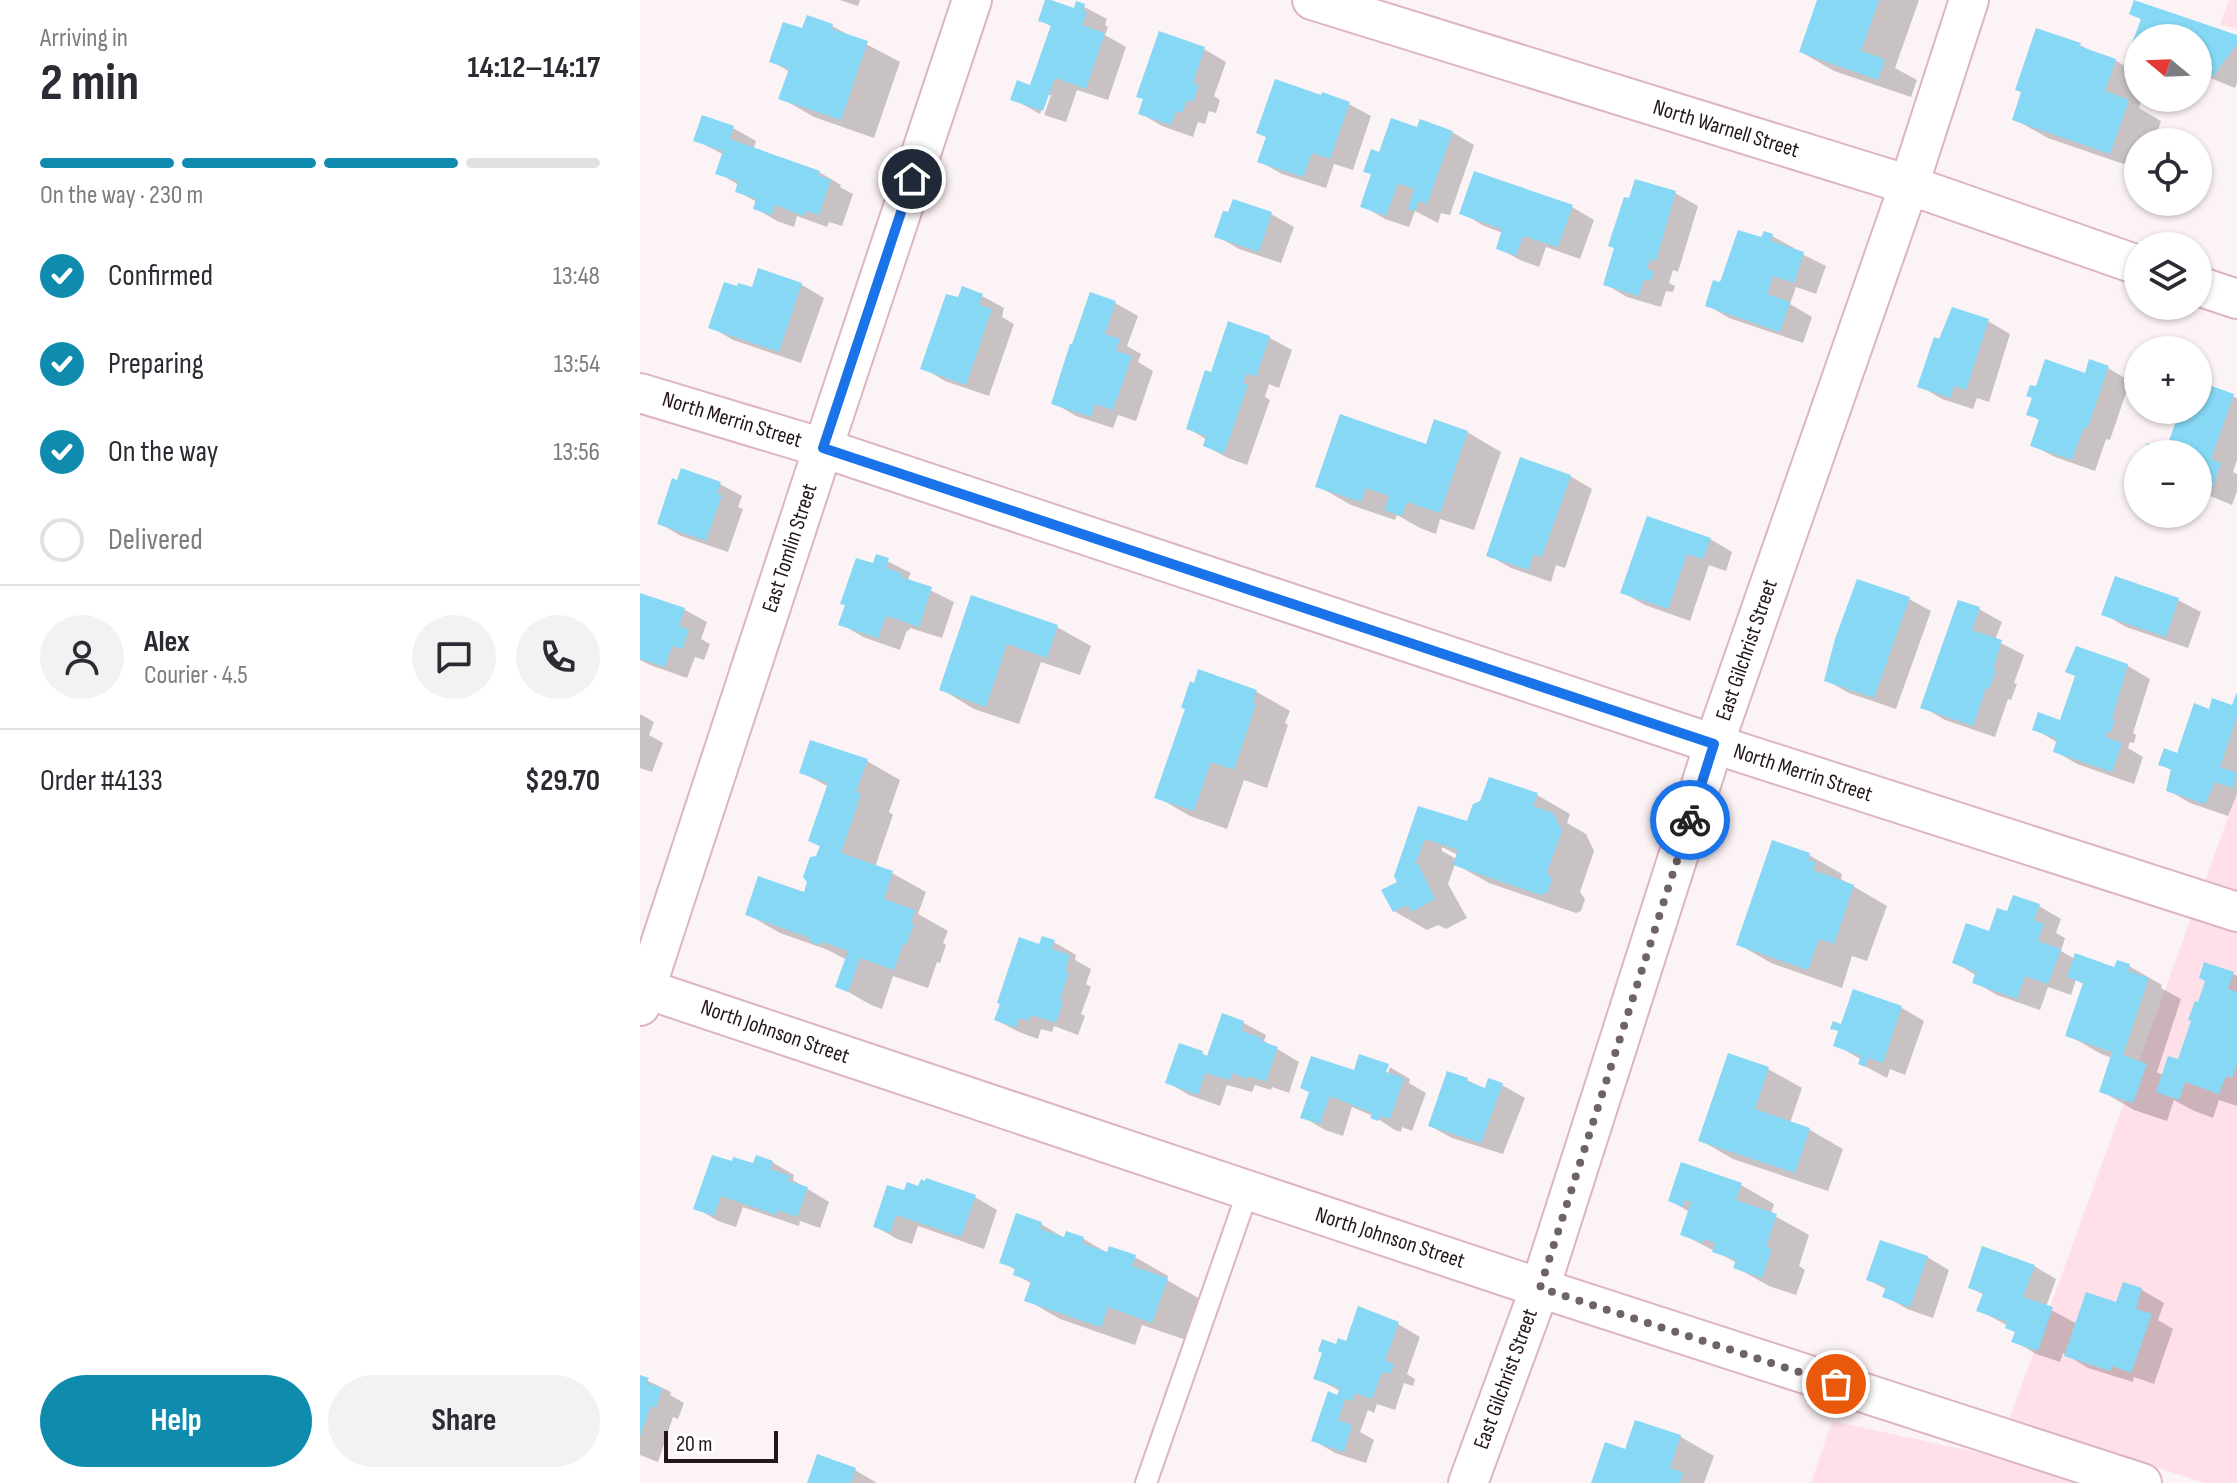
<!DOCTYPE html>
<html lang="en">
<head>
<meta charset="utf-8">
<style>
  :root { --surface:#fff; --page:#f2f2f3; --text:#2b2b33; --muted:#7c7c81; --line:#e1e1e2; --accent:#0f8cad }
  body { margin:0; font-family:"Sofia Sans Condensed",sans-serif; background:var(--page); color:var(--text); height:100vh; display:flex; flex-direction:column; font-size:30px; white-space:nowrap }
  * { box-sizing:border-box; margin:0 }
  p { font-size:26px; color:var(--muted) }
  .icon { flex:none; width:44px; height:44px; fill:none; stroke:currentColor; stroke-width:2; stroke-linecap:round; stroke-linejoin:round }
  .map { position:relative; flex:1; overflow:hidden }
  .panel { display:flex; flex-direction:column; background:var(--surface); width:640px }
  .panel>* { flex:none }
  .needle { width:52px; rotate:289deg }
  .controls { position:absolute; left:1484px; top:24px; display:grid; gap:16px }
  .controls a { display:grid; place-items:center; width:88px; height:88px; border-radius:50%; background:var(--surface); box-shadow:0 2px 6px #0004; font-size:40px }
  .scale { position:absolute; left:24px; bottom:20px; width:114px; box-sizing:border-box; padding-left:8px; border:4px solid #24161a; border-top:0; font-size:22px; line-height:28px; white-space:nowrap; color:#24161a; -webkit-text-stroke:6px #fff; paint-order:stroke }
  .pin { position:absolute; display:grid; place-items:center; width:68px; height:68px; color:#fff; margin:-34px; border:4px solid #fff; border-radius:50%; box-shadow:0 2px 8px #0007 }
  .courier { position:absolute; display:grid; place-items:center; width:80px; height:80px; margin:-40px; border:6px solid #1a73e8; border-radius:50%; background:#fff; color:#222; box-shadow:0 2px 10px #0007 }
  .summary em { font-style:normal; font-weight:700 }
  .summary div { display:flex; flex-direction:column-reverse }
  .summary { display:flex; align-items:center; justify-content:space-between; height:136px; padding:0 40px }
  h1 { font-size:52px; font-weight:700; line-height:60px }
  .bar { display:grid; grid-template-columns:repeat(4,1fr); gap:12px 8px; align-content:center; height:96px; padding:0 40px }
  .bar i { height:10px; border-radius:6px; background:var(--line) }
  .bar .on { background:var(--accent) }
  .bar p { grid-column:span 4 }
  .line { display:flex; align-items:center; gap:20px; padding:0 40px; border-top:2px solid var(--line) }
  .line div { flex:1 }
  .round { display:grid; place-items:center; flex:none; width:84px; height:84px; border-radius:42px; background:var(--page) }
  ol { padding:0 40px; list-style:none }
  li { display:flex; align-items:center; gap:24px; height:88px }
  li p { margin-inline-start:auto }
  li .icon { padding:8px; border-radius:50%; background:var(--accent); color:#fff; stroke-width:4 }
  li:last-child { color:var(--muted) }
  li i { width:44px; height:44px; border:4px solid var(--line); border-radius:50% }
  .primary-button { display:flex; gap:16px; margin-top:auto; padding:16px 40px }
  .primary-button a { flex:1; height:92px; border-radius:48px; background:var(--accent); color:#fff; font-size:32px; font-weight:700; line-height:92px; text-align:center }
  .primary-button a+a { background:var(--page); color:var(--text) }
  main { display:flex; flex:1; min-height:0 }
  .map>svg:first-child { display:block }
  .built { fill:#ffe0e8 }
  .shadow { fill:#0003; fill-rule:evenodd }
  .building { fill:#86d8f5 }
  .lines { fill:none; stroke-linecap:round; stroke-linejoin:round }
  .service-casing { stroke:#ddb5c0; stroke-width:24 }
  .minor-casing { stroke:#ddb5c0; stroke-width:42 }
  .service { stroke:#fff; stroke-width:20 }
  .minor { stroke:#fff; stroke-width:38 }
  .done { stroke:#706367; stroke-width:8; stroke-dasharray:0 14.4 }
  .route { stroke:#1a73e8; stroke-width:10 }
  .labels { text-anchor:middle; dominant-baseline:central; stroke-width:6; stroke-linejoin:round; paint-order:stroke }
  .street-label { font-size:22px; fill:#24161a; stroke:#fff }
</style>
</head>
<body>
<main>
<section class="panel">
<div class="summary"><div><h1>2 min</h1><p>Arriving in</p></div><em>14:12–14:17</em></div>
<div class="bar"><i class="on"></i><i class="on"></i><i class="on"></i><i></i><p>On the way · 230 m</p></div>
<ol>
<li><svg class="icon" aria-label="check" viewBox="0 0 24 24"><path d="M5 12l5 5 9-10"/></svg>Confirmed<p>13:48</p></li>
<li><svg class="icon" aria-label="check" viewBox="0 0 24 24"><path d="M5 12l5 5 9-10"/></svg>Preparing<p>13:54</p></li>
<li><svg class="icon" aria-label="check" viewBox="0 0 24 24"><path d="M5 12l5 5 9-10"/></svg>On the way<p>13:56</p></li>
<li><i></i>Delivered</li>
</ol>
<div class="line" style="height:144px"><a class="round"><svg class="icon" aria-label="person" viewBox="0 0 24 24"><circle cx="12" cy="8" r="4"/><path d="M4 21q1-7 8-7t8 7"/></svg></a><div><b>Alex</b><p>Courier · 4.5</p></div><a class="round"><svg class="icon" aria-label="chat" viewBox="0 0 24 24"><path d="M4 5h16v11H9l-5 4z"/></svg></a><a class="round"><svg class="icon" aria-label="phone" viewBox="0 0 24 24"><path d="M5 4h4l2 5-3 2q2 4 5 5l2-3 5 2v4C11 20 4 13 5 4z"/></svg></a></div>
<div class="line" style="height:104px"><div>Order #4133</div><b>$29.70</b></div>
<div class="primary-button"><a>Help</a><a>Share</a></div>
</section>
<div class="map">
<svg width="1597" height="1483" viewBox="0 0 1597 1483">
  <rect width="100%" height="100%" fill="#fcf3f6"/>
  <path class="built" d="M1589,0H1597V29L1580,25Z
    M1597,792V891L1565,881Z
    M1551,918L1597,932V1483H1565L1369,1420Z
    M1192,1421L1354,1456L1438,1483H1171Z"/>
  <path class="shadow" d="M200,0H220L218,6Z
    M1179,0H1279L1255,68L1277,80L1271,97L1194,71L1161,52Z
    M437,3L467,19L465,25L468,27L465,35L486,47L468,100L437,90L426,122L404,115L411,95H407L400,114L373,99L392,87L412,27L400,20L435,10Z
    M1491,14L1597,37V83L1595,88L1558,73V38H1498V44L1495,43L1503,20Z
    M192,26L260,62L234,138L174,117L141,98L150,72L131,61L163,31Z
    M1440,45L1455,53L1475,60L1498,74V98H1502L1499,108L1521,121L1514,142H1498V169L1408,138L1374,119Z
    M564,49L586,62L574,96L580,100L576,113L569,111L565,124L558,122L553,137L522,126L500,113Z
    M709,104L731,116L713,170L694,164L686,188L642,174L619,161Z
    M63,118L93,128L116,141L113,150L179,172L201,185L200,187L213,194L202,226L189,222L187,227L157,216L154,227L137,221L115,208L117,202L97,191L99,185L78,173L84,155L56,140Z
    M778,130L812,132L834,145L810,215L801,213L798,223L775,211L769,227L745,219L723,206L741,154Z
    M1035,193L1058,206L1038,272L1033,270L1029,283L1035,286L1033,292L1026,291L1021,307L987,297L965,284L976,248Z
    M594,201L631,214L654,227L641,263L599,249L577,236L589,215Z
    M932,207L954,220L940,259L906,247L899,267L880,260L858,248L863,233L844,226L822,213Z
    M1132,236L1154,248V250L1186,266L1176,294L1156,287L1150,304L1172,317L1163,343L1089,318L1067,305L1082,285L1122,240Z
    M119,270L162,285L184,298L161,363L93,340L71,327L113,290Z
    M342,296L364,308L362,317L374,324L349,396L305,381L283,368L319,300Z
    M475,303L498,316L487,346L501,354L498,362L513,371L496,421L478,415L473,428L436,416L414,403Z
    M1348,321L1370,334L1349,402L1337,398L1333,409L1302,399L1280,386L1300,342Z
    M589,324L630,338L652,350L639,388L629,384L625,397L630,400L607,465L588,458L565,446L567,440L548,428L572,375Z
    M1468,368L1490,381L1470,440L1466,439L1455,471L1415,457L1392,445L1401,421L1388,414L1446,375Z
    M1558,383L1597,398V460L1593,472L1597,474V491L1592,505L1558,491V454H1510L1506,452H1528L1542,410H1558Z
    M827,432L861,452L834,530L800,519L796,534L780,528L757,515L755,520L711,505L678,486Z
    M930,476L952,489L925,568L916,565L911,582L871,568L848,555Z
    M80,484L102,496L98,507L103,509L88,552L41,536L19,523Z
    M1070,539L1092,552L1086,571L1069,565L1050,621L1005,605L982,592Z
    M237,556L271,573L268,579L314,602L302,638L270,628L269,631L267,630L260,650L223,637L201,624L207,605L234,566Z
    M0,595L45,610L67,622L61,639L70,644L64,660L55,657L47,678L10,665L0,660Z
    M332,597L417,627L451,646L440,675L401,662L379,724L334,709L301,689Z
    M1269,599L1291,611L1256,709L1209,693L1186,680Z
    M1538,600L1561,612L1548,648L1486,627L1464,614Z
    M1319,602L1339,609L1362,622L1355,640L1384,655L1374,683L1377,684L1371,700L1368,699L1355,737L1305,720L1283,707Z
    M1437,649L1488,666L1510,679L1493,733L1496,735L1494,743L1490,742L1488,748L1503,757L1494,784L1437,764L1415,751L1418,743L1395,729L1421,722L1437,677Z
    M560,672L617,692L650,711L645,723L648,725L627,788L604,780L587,829L550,816L517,797Z
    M1597,696V794L1588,816L1550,803L1528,790L1533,771L1520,764L1538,755L1570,711L1593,708Z
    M0,714L14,722L9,735L23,743L12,772L0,768Z
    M227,761L260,780L249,812L253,815L235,867L252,873L286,892L278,914L308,931L303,943L306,945L300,963L297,962L288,988L253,976L242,1009L231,1005L198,986L207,960L188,950L140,933L107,914L165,894L181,847L170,840L189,787L161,772Z
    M897,795L930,814L927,823L946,834L954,851L940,892L945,899L941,911L936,913L849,883L815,864L808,884L827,918L806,929L798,925L787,930L754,911L779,808L829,823ZM802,847L818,855V860L802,851Z
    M1169,855L1202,874L1201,879L1247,906L1227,961L1212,956L1202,988L1131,963L1098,944Z
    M1399,906L1421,919L1416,933L1425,938L1421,951L1435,959L1476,969L1489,966L1522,985L1521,988L1541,999L1517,1072L1524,1076L1539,1062L1559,1004L1593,974L1597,976V1106L1579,1100L1573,1118L1552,1110L1534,1100L1527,1121L1494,1110L1461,1091L1472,1058L1461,1054L1428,1035L1445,985L1436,980L1431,995L1408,987L1400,1010L1357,995L1335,982L1337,976L1314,962L1351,933L1368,914Z
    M414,942L436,955L435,960L451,969L446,984L451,987L441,1014L445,1016L438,1035L414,1026L412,1032L401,1029L398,1039L379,1032L356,1020L400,947Z
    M1214,992L1262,1008L1284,1021L1265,1075L1250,1069L1247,1078L1243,1076L1221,1064L1222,1060L1196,1045Z
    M604,1023L626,1035L624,1041L659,1062L649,1093L632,1087L631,1090L615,1085L612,1092L587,1085L580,1106L549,1095L527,1082L562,1053L569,1057Z
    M1089,1056L1128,1069L1162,1088L1150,1123L1170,1130L1203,1149L1188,1191L1093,1159L1060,1140Z
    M748,1066L770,1079L769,1083L786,1093L772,1131L762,1127L761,1132L755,1130L733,1116L712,1107L703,1136L685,1130L663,1117L715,1073ZM746,1067H750L745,1082Z
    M808,1073L827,1080L846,1090L850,1081L862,1085L885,1098L863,1154L812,1138L790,1126Z
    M132,1162L154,1175L153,1180L189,1202L180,1228L160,1221L159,1226L103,1207L96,1227L78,1221L56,1208L114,1166Z
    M1101,1185L1134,1204L1131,1214L1169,1235L1159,1266L1165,1270L1156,1295L1129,1286L1095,1267L1097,1263L1042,1234L1050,1212L1030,1201Z
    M280,1188L335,1197L357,1210L344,1249L278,1226L272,1244L257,1239L235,1226L265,1193Z
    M401,1224L426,1239L428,1233L444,1239L469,1254L495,1257L528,1276L527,1280L560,1299L546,1340L502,1325L495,1345L420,1319L387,1300L392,1284L375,1274L376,1270L361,1262Z
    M1287,1257L1309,1270L1293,1318L1267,1309L1245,1296L1247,1290L1229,1280Z
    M1394,1266L1416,1279L1406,1307L1437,1324L1477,1304L1484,1284L1502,1290L1524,1303L1518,1320L1533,1329L1514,1384L1494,1377L1493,1382L1448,1368L1423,1353L1420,1362L1396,1354L1374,1341L1377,1333L1368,1326L1339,1310L1344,1295L1330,1287Z
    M758,1324L780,1337L767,1374L775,1379L773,1386L764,1383L755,1410L737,1404L734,1413L728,1410L720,1432L734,1440L726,1463L695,1453L673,1440L700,1391L676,1378L697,1347Z
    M0,1377L31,1392L30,1395L44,1403L38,1419L33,1417L18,1462L0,1455Z
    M996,1422L1041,1437L1074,1456L1064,1483H953L986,1451Z
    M215,1470L237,1483H169Z"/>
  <path class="building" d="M405,0H411L434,8L436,1L445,4L443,11L447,12L442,25L465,33L446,89L415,78L403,111L370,100L377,80L390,85L411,25L398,21Z
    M1177,0H1239L1221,51L1245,59L1238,80L1159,52Z
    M1494,0L1597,35V44L1573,76L1558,71V38H1498V45L1492,43L1501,19L1489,14Z
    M167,15L193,24L192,29L228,41L201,120L138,99L149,69L129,62L143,22L162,28Z
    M1396,28L1441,43L1439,46L1476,59L1465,91L1489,100L1470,154L1372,120L1381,92L1375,90Z
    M519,31L565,47L553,83L559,85L553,102L547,100L542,113L536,111L531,125L498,114L503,99L496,97Z
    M635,79L681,95L682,92L710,102L690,159L672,153L663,177L617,162L626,137L616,133Z
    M62,115L94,126L90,139L180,171L178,175L191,180L179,215L166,211L164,216L135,205L131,215L113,209L116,199L95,192L98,181L75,174L83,151L53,141Z
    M751,118L777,127L780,119L813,131L787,204L779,201L775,211L768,209L774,189L758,183L746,216L720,207L731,174L723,172L731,149L739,152Z
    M834,171L933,205L918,247L883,236L876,256L856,249L862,229L819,214Z
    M995,179L1036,191L1016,261L1010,259L1007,269L1014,272L1011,281L1004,279L999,296L963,285L974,248L968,246L984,197L989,198Z
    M593,199L632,212L619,252L574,237L583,211L588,212Z
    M1098,230L1121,237L1124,231L1133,234L1131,241L1164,252L1154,283L1133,276L1127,294L1150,302L1140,332L1065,306L1073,280L1080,282Z
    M118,268L162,283L139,352L68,328L84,282L97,286L98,283L112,287Z
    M322,286L343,294L339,305L352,309L326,385L280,369L306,294L318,297Z
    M450,292L476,301L465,334L480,339L476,351L492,356L473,410L455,404L451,417L411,404L430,344H432Z
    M1312,307L1349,319L1326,390L1314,386L1310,398L1277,387L1294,337L1299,339Z
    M588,321L630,336L616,377L607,373L603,383L608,385L584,454L563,446L566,436L546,429L565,370L571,372Z
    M1405,359L1445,373L1449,359L1469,366L1447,429L1444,427L1432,460L1390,446L1399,419L1386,415L1392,398L1386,396L1390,385L1396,386Z
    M1558,381L1594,394L1571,459L1581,463L1570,494L1558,490V454L1504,453L1507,443L1526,449L1540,410H1558Z
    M700,414L786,444L794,419L828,431L800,513L767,502L762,516L744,510L749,496L726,488L721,502L675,487Z
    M880,457L931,475L902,557L894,554L888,570L846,556Z
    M41,468L81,482L77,493L82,495L66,541L17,524L32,478L37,480Z
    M1007,516L1071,538L1063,559L1047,554L1028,609L980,593Z
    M236,554L249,558L246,568L262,573L261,577L292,587L279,627L247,616L246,619H245L238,638L198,625L205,605L200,604L216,558L233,563Z
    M1475,576L1539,598L1526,637L1461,615Z
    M1217,579L1270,597L1234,698L1184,681L1195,639Z
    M0,593L45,608L39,626L49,630L42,649L32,646L25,667L0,659Z
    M331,595L418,625L407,658L367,644L346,707L299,690Z
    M1318,600L1340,607L1332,630L1362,640L1353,669L1356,670L1349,689L1346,688L1333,726L1280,708Z
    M1436,646L1488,664L1472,719L1475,720L1471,732L1468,731L1465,737L1482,743L1472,772L1413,752L1417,739L1392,730L1398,712L1420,720L1435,676L1425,672Z
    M558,669L617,690L613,703L616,704L594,770L571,762L554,811L514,798L545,709L541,708L550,681L554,683Z
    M1597,692V717L1580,767L1597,773L1593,788L1575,782L1565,804L1526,791L1531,769L1518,765L1524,748L1537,753L1554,703L1569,709L1572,698L1592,705Z
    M170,740L228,759L216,792L221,794L201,853L253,871L244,899L275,910L271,923L274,924L266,945L263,944L254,970L220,958L208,992L195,987L208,951L183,942L178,945L171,942L168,937L105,915L118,876L164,892L167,882L163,877L170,857L176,856L180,846L168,841L188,783L159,773Z
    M849,777L898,793L893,806L913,813L922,831L907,872L912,879L908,892L901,895L813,865L818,850L785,839L775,865L778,864L795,899L771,912L768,905L753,912L741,890L757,882L754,876L778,806L827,821L833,804L840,801Z
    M1132,840L1170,853L1168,860L1176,862L1173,870L1214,885L1194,944L1179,939L1168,970L1096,945Z
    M1373,895L1400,904L1394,920L1404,924L1398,941L1421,949L1408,984L1385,976L1377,999L1332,983L1336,972L1312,963L1326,923L1349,931L1357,908L1367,911Z
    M402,936L415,940L412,949L430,955L425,971L429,972L420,1000L423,1002L416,1023L391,1015L389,1021L379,1018L376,1028L354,1020L360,1004L357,1003L379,937L399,944Z
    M1435,953L1474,967L1477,960L1490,964L1488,971L1509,978L1483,1055L1507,1064L1493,1103L1459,1092L1472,1052L1425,1036L1443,983L1427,977Z
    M1564,962L1594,972L1588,989L1597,992V1064L1592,1078L1586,1076L1579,1094L1545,1082L1539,1100L1516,1092L1528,1056L1538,1059L1551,1021L1548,1020L1555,1001L1558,1002L1565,981L1559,978Z
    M1213,989L1262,1006L1243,1063L1228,1058L1225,1067L1218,1064L1221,1056L1193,1046L1198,1031L1190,1029L1193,1021L1201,1024Z
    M582,1013L604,1021L601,1031L622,1038L621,1041L638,1047L626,1082L609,1076L608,1079L592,1073L590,1080L565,1073L558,1095L525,1083L539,1043L563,1051L562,1054L567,1056Z
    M1088,1053L1129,1067L1115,1109L1170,1128L1155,1173L1058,1141Z
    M719,1054L749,1064L746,1072L764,1078L750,1119L740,1116L738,1121L730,1118L732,1113L690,1096L680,1124L660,1118L669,1092L660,1088L671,1056L714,1070Z
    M807,1071L828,1078L827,1081L845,1088L848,1078L863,1083L841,1143L788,1126Z
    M72,1155L92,1161L93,1157L113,1163L116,1155L133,1161L130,1169L150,1176L148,1181L168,1187L157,1217L138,1210L136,1215L81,1196L74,1216L53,1209Z
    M1041,1162L1102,1183L1096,1200L1137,1214L1126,1247L1132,1249L1122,1278L1093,1268L1096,1260L1072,1252L1075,1243L1064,1239L1063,1243L1040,1235L1051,1202L1045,1200L1043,1207L1028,1201Z
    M286,1178L336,1195L321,1237L256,1215L250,1233L233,1227L247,1185L264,1190L267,1182L278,1186L281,1179L285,1181Z
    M376,1213L402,1222L400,1229L424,1237L426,1231L444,1237L442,1243L467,1252L469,1246L496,1255L492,1266L528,1278L512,1323L468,1307L461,1327L384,1301L391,1281L373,1275L375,1268L359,1263Z
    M1240,1240L1288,1256L1270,1307L1242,1297L1246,1287L1226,1280Z
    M1342,1246L1395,1265L1383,1297L1413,1307L1398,1351L1371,1342L1375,1332L1365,1328L1367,1322L1336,1311L1343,1293L1328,1288Z
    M1483,1282L1502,1288L1496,1309L1512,1314L1491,1373L1472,1366L1470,1371L1424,1356L1446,1292L1476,1302Z
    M718,1306L759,1322L745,1361L754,1364L750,1374L742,1372L732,1399L715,1393L712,1401L705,1399L698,1420L712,1425L704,1452L671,1441L688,1391L697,1395L700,1388L673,1379L682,1353L678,1351L682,1339L696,1344L698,1338L706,1341Z
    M0,1375L9,1378L7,1383L22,1388L16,1408L11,1406L0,1436Z
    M995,1420L1041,1435L1030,1468L1043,1472L1040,1483H951L965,1442L985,1449Z
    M177,1454L216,1468L211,1483H167Z"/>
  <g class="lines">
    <g class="service-casing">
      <path id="service" d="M506,1483L608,1191"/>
    </g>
    <g class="minor-casing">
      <path id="minor" d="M672,0L1269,185L1498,265
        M1558,286L1597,299
        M0,393L183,448L1074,744L1597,912
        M0,987L900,1288L1502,1483
        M0,1006L183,448L332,0
        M828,1483L900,1288L1074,744L1269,185L1329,0"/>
    </g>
    <use href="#service" class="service"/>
    <use href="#minor" class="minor"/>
  </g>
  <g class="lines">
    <path class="done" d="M1050,820L900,1288L1196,1384"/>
    <path class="route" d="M272,179L183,448L1074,744L1050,820"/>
  </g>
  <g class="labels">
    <g class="street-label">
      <text transform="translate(1086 129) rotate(17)">North Warnell Street</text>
      <text transform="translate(92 420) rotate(17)">North Merrin Street</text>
      <text transform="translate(150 548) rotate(-72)">East Tomlin Street</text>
      <text transform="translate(1107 650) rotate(-71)">East Gilchrist Street</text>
      <text transform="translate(1163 773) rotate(18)">North Merrin Street</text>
      <text transform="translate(135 1032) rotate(19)">North Johnson Street</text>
      <text transform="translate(750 1238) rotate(18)">North Johnson Street</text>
      <text transform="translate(866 1379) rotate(-70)">East Gilchrist Street</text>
    </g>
  </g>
</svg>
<div class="controls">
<a><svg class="needle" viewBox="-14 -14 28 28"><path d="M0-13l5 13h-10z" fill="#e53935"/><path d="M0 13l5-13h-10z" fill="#7c7c81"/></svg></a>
<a><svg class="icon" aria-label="locate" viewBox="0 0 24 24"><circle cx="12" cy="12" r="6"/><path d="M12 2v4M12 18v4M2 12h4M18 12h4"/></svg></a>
<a><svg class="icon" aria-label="layers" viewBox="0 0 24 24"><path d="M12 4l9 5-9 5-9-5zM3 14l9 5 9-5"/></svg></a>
<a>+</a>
<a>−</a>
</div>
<div class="scale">20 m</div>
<div class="pin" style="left:1196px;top:1384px;background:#ea580c"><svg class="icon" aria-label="bag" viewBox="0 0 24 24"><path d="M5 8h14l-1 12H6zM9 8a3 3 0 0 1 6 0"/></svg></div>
<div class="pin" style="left:272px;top:179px;background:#1f2937"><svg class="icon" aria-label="home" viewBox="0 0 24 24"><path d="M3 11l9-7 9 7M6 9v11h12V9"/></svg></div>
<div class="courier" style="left:1050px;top:820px"><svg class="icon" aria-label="bike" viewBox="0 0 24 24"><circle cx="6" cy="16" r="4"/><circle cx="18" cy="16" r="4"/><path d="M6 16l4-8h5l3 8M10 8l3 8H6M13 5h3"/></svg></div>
</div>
</main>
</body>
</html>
